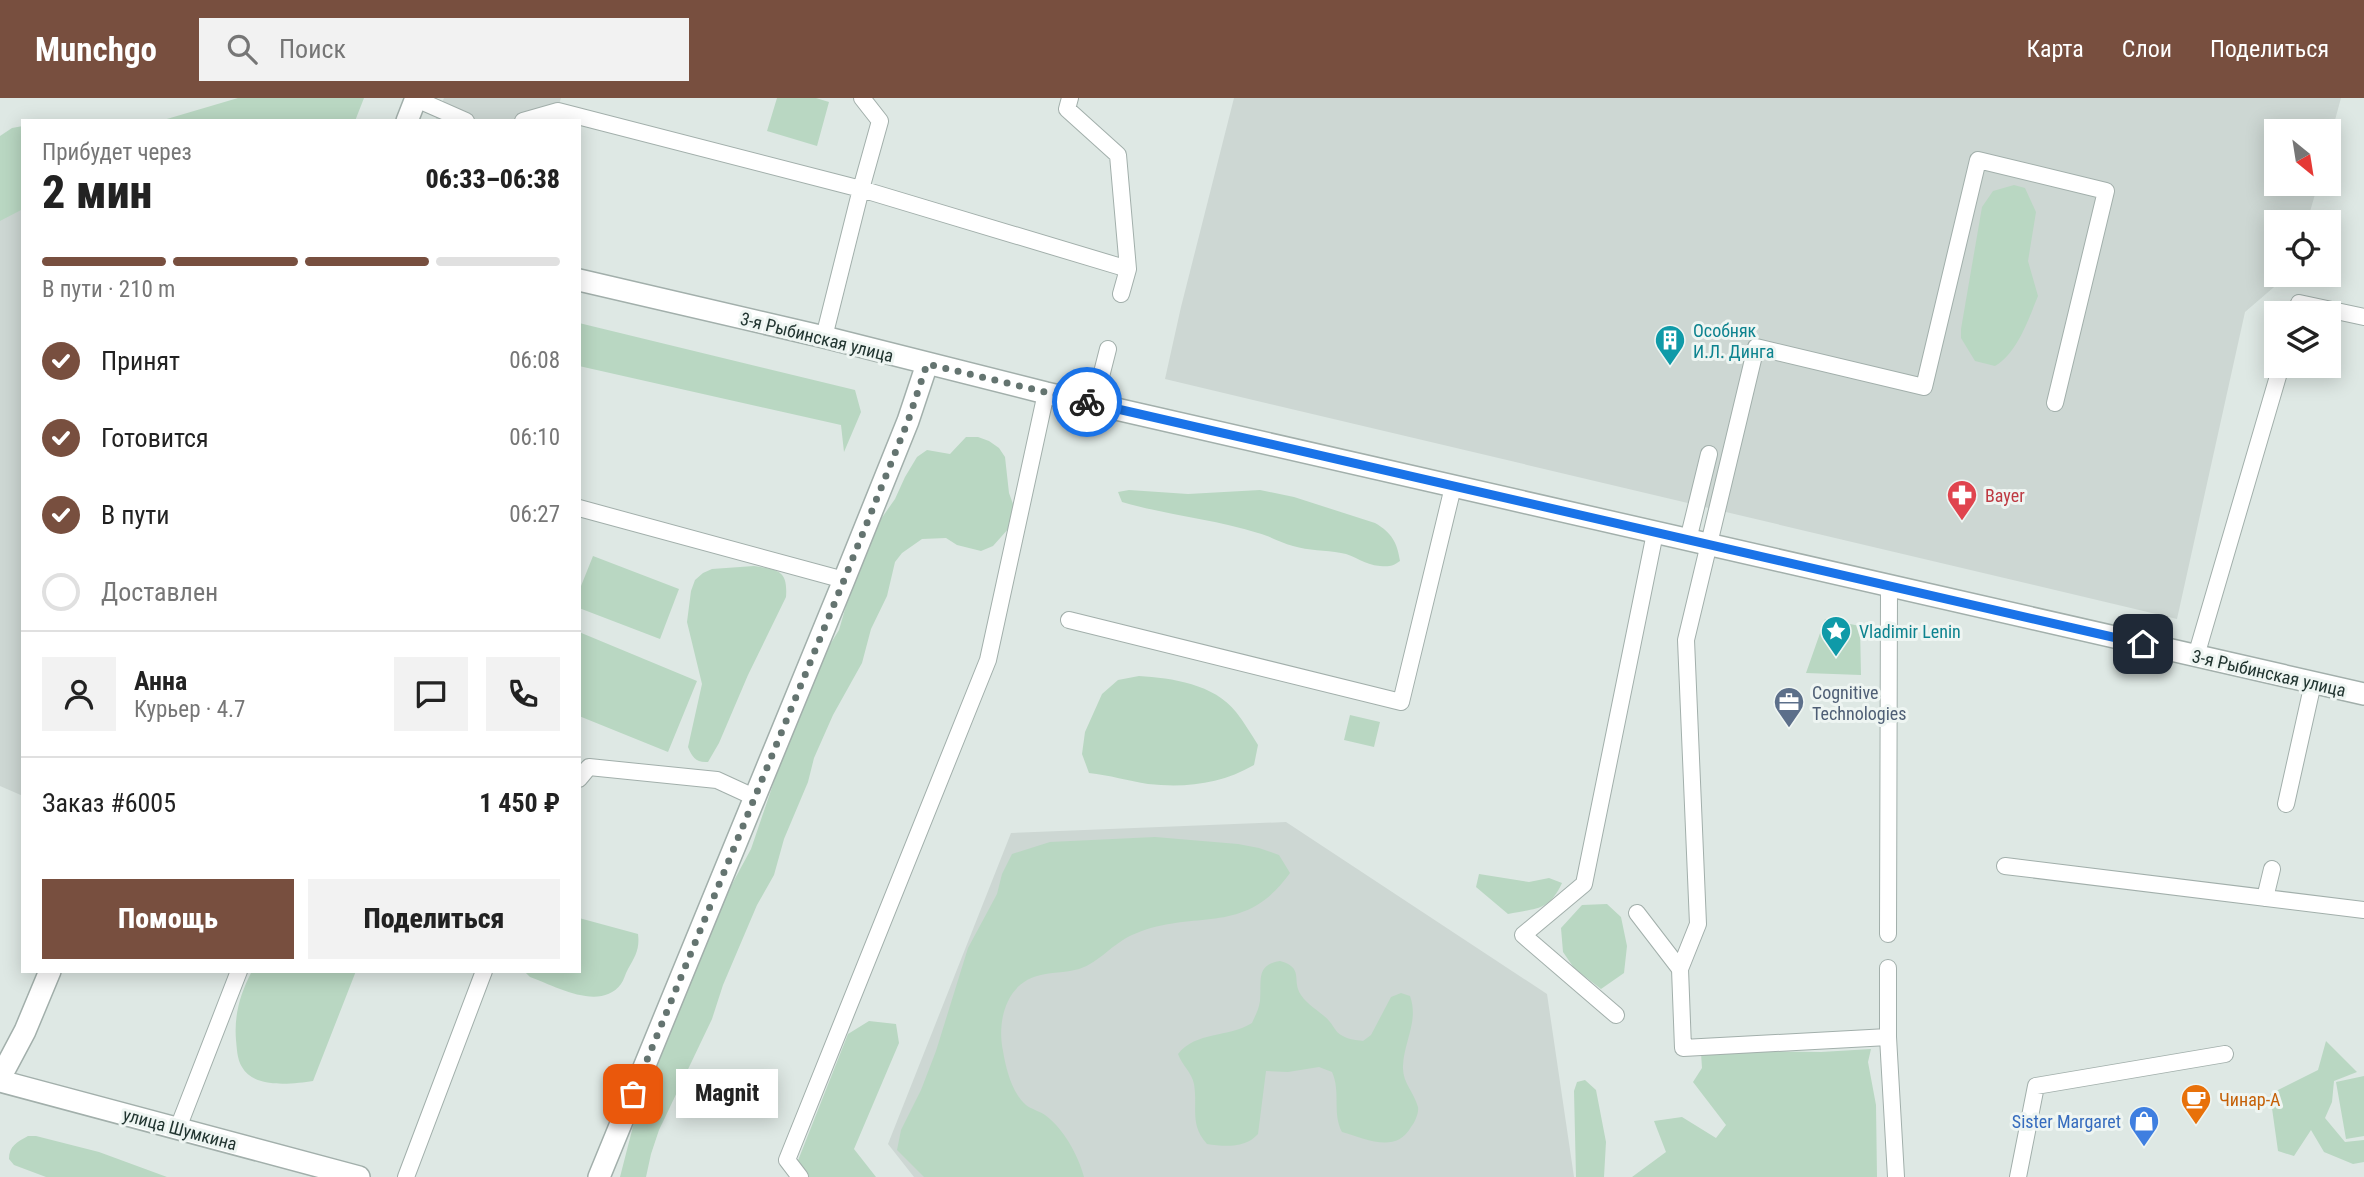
<!DOCTYPE html>
<html lang="ru">
<head>
<meta charset="utf-8">
<style>
  :root { --surface:#fff; --page:#f2f2f2; --text:#222; --muted:#767676; --line:#e0e0e0; --accent:#784f3f }
  body { margin:0; font-family:"Roboto Condensed",sans-serif; background:var(--page); color:var(--text); height:100vh; display:flex; flex-direction:column; font-size:26px; white-space:nowrap }
  * { box-sizing:border-box; margin:0 }
  p { font-size:23px; color:var(--muted) }
  .icon { flex:none; width:38px; height:38px; fill:none; stroke:currentColor; stroke-width:2; stroke-linecap:round; stroke-linejoin:round }
  .map { position:relative; flex:1; overflow:hidden }
  .sheet { position:absolute; left:21px; top:21px; width:560px; height:854px; display:flex; flex-direction:column; background:var(--surface); border-radius:0px; box-shadow:0 4px 18px #0003 }
  .sheet>* { flex:none }
  .needle { width:46px; rotate:150deg }
  .controls { position:absolute; left:2264px; top:21px; display:grid; gap:14px }
  .controls a { display:grid; place-items:center; width:77px; height:77px; border-radius:0px; background:var(--surface); box-shadow:0 4px 18px #0003; font-size:35px }
  .pin { position:absolute; display:grid; place-items:center; width:60px; height:60px; color:#fff; margin:-30px; border-radius:14px; box-shadow:0 4px 10px #0006 }
  .courier { position:absolute; display:grid; place-items:center; width:70px; height:70px; margin:-35px; border:5px solid #1a73e8; border-radius:50%; background:#fff; color:#222; box-shadow:0 2px 9px #0007 }
  .bubble { position:absolute; height:49px; border-radius:0px; background:var(--surface); box-shadow:0 4px 18px #0003; font-size:23px; font-weight:800; line-height:49px; text-align:center }
  .head em { font-style:normal; font-weight:800 }
  .head div { display:flex; flex-direction:column-reverse }
  .head { display:flex; align-items:center; justify-content:space-between; height:119px; padding:0 21px }
  h1 { font-size:46px; font-weight:800; line-height:52px }
  .bar { display:grid; grid-template-columns:repeat(4,1fr); gap:10px 7px; align-content:center; height:84px; padding:0 21px }
  .bar i { height:9px; border-radius:5px; background:var(--line) }
  .bar .active { background:var(--accent) }
  .bar p { grid-column:span 4 }
  .line { display:flex; align-items:center; gap:18px; padding:0 21px; border-top:2px solid var(--line) }
  .line div { flex:1 }
  .round { display:grid; place-items:center; flex:none; width:74px; height:74px; border-radius:0px; background:var(--page) }
  ol { padding:0 21px; list-style:none }
  li { display:flex; align-items:center; gap:21px; height:77px }
  li p { margin-inline-start:auto }
  li .icon { padding:7px; border-radius:50%; background:var(--accent); color:#fff; stroke-width:4 }
  li:last-child { color:var(--muted) }
  li i { width:38px; height:38px; border:4px solid var(--line); border-radius:50% }
  .button { display:flex; gap:14px; margin-top:auto; padding:14px 21px }
  .button a { flex:1; height:80px; border-radius:0px; background:var(--accent); color:#fff; font-size:28px; font-weight:800; line-height:80px; text-align:center }
  .button a+a { background:var(--page); color:var(--text) }
  header { display:flex; align-items:center; gap:42px; box-sizing:border-box; height:98px; padding:0 35px; background:var(--accent); color:#fff }
  header strong { font-size:33px }
  nav { display:flex; gap:38px; margin-inline-start:auto; font-size:24px }
  .search { width:490px; height:63px; background:var(--page); display:flex; align-items:center; gap:18px; box-sizing:border-box; padding:0 24px; border-radius:0px; color:var(--muted); font-size:26px }
  .map>svg:first-child { display:block }
  .built { fill:#cdd7d3 }
  .green { fill:#b9d7c2 }
  .lines { fill:none; stroke-linecap:round; stroke-linejoin:round }
  .service-casing { stroke:#a2afab; stroke-width:18 }
  .minor-casing { stroke:#a2afab; stroke-width:24 }
  .tertiary-casing { stroke:#a2afab; stroke-width:24 }
  .service { stroke:#fff; stroke-width:16 }
  .minor { stroke:#fff; stroke-width:21 }
  .tertiary { stroke:#fff; stroke-width:21 }
  .done { stroke:#647470; stroke-width:7; stroke-dasharray:0 12.6 }
  .route { stroke:#1a73e8; stroke-width:9 }
  .labels { text-anchor:middle; dominant-baseline:central; stroke-width:6; stroke-linejoin:round; paint-order:stroke }
  .culture-label { font-size:18px; fill:#0d838f; stroke:#eef5f2; text-anchor:start }
  .street-label { font-size:18px; fill:#223531; stroke:#eef5f2 }
  .health-label { font-size:18px; fill:#be3a42; stroke:#eef5f2; text-anchor:start }
  .service-label { font-size:18px; fill:#4e5e75; stroke:#eef5f2; text-anchor:start }
  .food-label { font-size:18px; fill:#c56008; stroke:#eef5f2; text-anchor:start }
  .shop-label { font-size:18px; fill:#366cbe; stroke:#eef5f2; text-anchor:end }
</style>
</head>
<body>
<header>
<strong>Munchgo</strong>
<div class="search"><svg class="icon" aria-label="search" viewBox="0 0 24 24"><circle cx="10" cy="10" r="6"/><path d="M15 15l6 6"/></svg>Поиск</div>
<nav><a>Карта</a><a>Слои</a><a>Поделиться</a></nav>
</header>
<div class="map">
<svg width="2364" height="1079" viewBox="0 0 2364 1079">
  <rect width="100%" height="100%" fill="#dee8e4"/>
  <path class="built" d="M444,0H561L554,23H435Z
    M1234,0H2341L2329,44V33H2277V86H2318L2307,124H2277V177H2288L2245,214L2177,521L1165,281L1181,209Z
    M23,82V698L0,688V88Z
    M1286,724L1547,896L1574,1079H914L888,1046L1011,735Z"/>
  <path class="green" d="M238,0H364L355,23L283,21L281,23H160Z
    M777,0H816L829,4L817,48L767,33Z
    M23,28V111L0,123V38L12,30Z
    M2014,87L2025,90L2036,114L2028,163L2038,198C2028,222 2018,254 1995,268L1975,263L1961,240V231L1982,109L1993,93Z
    M579,225L855,292L861,314L844,354L841,327L579,268Z
    M966,339H978L989,343L999,350L1005,359L1009,395L1013,406V418L1009,430L993,448L981,453L957,447L946,440L922,441L902,455L895,464L887,498L871,531L862,565L833,617L814,660L808,684L784,741L774,777L757,807L723,887L712,921L659,1032L651,1056L646,1079H620L639,1005L711,825L751,751L782,660L826,553L839,532L859,463L874,431L895,401L905,379L917,359L927,352L950,356Z
    M1129,392L1188,396L1260,392L1294,399L1375,425C1392,435 1397,444 1400,463C1393,468 1389,469 1380,468C1364,467 1355,457 1341,455C1325,452 1309,453 1293,448C1281,445 1270,438 1258,435C1214,421 1166,417 1122,404L1118,394Z
    M593,458L679,491L660,541L579,510V493Z
    M754,468C778,472 788,472 786,499L748,577L719,645L708,664C696,665 692,659 688,649L702,586L687,524L691,493L695,482L703,475L712,471Z
    M1825,521L1860,528L1861,577L1806,575Z
    M579,534L697,583L668,654L579,618Z
    M1139,578C1172,580 1214,586 1236,614C1244,624 1251,636 1258,647L1254,667C1221,686 1186,690 1148,686C1129,683 1109,677 1089,675L1082,656L1085,634L1102,596L1118,582Z
    M1350,617L1380,624L1374,649L1344,642Z
    M1155,739L1238,746L1259,750L1279,757L1290,775C1243,841 1194,809 1132,837C1112,846 1100,864 1079,871C1065,875 1050,874 1037,878C1005,887 997,925 1003,953C1006,971 1012,995 1026,1007C1031,1011 1039,1013 1045,1017C1064,1031 1078,1057 1084,1079H924L897,1052L901,1032L921,992L936,953L968,850L997,796L1002,776L1012,756L1050,744Z
    M1479,776L1529,784L1549,780L1562,785C1549,813 1537,810 1508,816L1476,789Z
    M1607,806L1621,819L1627,848L1624,875L1601,891L1574,870L1563,854L1561,830L1582,807Z
    M579,820L638,836C640,851 635,859 628,871C625,876 624,882 621,886C600,914 555,888 530,879L524,873H579Z
    M1280,863C1305,870 1291,882 1301,897C1309,909 1322,914 1330,924C1334,929 1336,934 1341,937C1347,941 1355,942 1363,943L1371,937L1391,899L1401,895L1410,898C1419,923 1404,943 1403,968C1402,984 1414,994 1418,1009C1419,1015 1415,1024 1411,1029C1396,1056 1366,1041 1342,1034C1332,1015 1341,994 1332,974L1319,969L1288,974L1266,973L1258,1036C1246,1050 1225,1049 1207,1046C1189,1026 1198,1010 1194,986C1192,975 1182,967 1178,956C1196,933 1228,940 1252,925C1255,918 1259,911 1260,903C1262,883 1255,867 1280,863Z
    M252,873H356L313,983C292,986 254,991 242,969C237,961 237,951 236,942C234,917 240,896 252,873Z
    M869,923L896,926L899,945L854,1051L876,1079H809L797,1065L848,936Z
    M2326,943L2357,974L2334,983L2332,1004L2325,1020L2345,1044L2364,1042V1064L2353,1066L2324,1054L2311,1032L2294,1058L2278,1053L2270,996L2318,972Z
    M1871,951L1868,964L1876,1007L1877,1079H1632L1666,1054L1654,1023L1682,1019L1716,1040L1726,1027L1693,984L1702,970L1701,955L1715,953L1821,954Z
    M2364,978V1038L2346,1041L2336,984Z
    M1585,982L1596,992L1606,1044L1604,1079H1576L1574,993L1577,984Z
    M28,1038H36L99,1054L167,1079H46L14,1067L9,1061C9,1048 17,1044 28,1038Z"/>
  <g class="lines">
    <g class="service-casing">
      <path id="service" d="M1070,0L1067,11L1118,57L1128,171L1121,196
        M416,1L466,23
        M523,23L558,13L861,91L1128,171
        M2296,215L2299,205L2364,219
        M824,239L861,91L880,23L862,0
        M1094,306L1108,251
        M579,410L844,482
        M1688,442L1709,356
        M1069,522L1401,604L1453,389
        M2196,558L2281,268
        M579,681L589,669L717,682L754,699
        M2286,706L2313,585
        M2005,768L2364,812
        M2265,800L2272,771
        M1637,815L1680,871L1683,950L1888,939V870
        M1888,836L1889,489
        M1680,871L1698,826L1686,542L1756,249L1924,289L1978,62L2106,93L2055,305
        M1616,917L1523,837L1584,786L1655,435
        M1888,939L1896,1079
        M178,1030L239,873
        M406,1079L484,873
        M800,1079L787,1062L988,562L1046,295
        M2018,1079L2036,988L2225,956"/>
    </g>
    <g class="minor-casing">
      <path id="minor" d="M579,182L824,239L1046,295L2364,596
        M599,1079L844,482L908,323L927,266"/>
    </g>
    <g class="tertiary-casing">
      <path id="tertiary" d="M407,23L416,0
        M0,980L25,933L50,873
        M0,983L359,1079"/>
    </g>
    <use href="#service" class="service"/>
    <use href="#minor" class="minor"/>
    <use href="#tertiary" class="tertiary"/>
  </g>
  <g class="lines">
    <path class="done" d="M633,996L844,482L908,323L927,266L1087,304"/>
    <path class="route" d="M1087,304L2143,546"/>
  </g>
  <defs>
    <g id="building-pin" transform="scale(1.575)"><path d="M0 17L-7.5 6A9.5 9.5 0 1 1 7.5 6Z" fill="#0f9aa8" stroke="#eef5f2"/><path d="M-4-6H4V6H1V3H-1V6H-4ZM-2.5-4.3h1.7v1.8h-1.7ZM.8-4.3h1.7v1.8H.8ZM-2.5-1h1.7V.8h-1.7ZM.8-1h1.7V.8H.8Z" fill="#fff"/></g>
    <g id="pharmacy-pin" transform="scale(1.575)"><path d="M0 17L-7.5 6A9.5 9.5 0 1 1 7.5 6Z" fill="#e0444e" stroke="#eef5f2"/><path d="M-2-6h4v4h4v4h-4v4h-4v-4h-4v-4h4Z" fill="#fff"/></g>
    <g id="sight-pin" transform="scale(1.575)"><path d="M0 17L-7.5 6A9.5 9.5 0 1 1 7.5 6Z" fill="#0f9aa8" stroke="#eef5f2"/><path d="M0-6L1.8-2.2L6-1.7L2.9 1.2L3.7 5.4L0 3.3L-3.7 5.4L-2.9 1.2L-6-1.7L-1.8-2.2Z" fill="#fff"/></g>
    <g id="office-pin" transform="scale(1.575)"><path d="M0 17L-7.5 6A9.5 9.5 0 1 1 7.5 6Z" fill="#5c6f8a" stroke="#eef5f2"/><path d="M-6-3h4V-5.5h4V-3h4V5H-6ZM-1-4.5V-3h2v-1.5ZM-6 0V1H6V0Z" fill="#fff"/></g>
    <g id="cafe-pin" transform="scale(1.575)"><path d="M0 17L-7.5 6A9.5 9.5 0 1 1 7.5 6Z" fill="#e8710a" stroke="#eef5f2"/><path d="M-5.5-4.5H6V0H3Q3 3.5 0 3.5H-2.5Q-5.5 3.5-5.5 0ZM3-3.2v2h1.7v-2ZM-6 4.5H4V6H-6Z" fill="#fff"/></g>
    <g id="shop-pin" transform="scale(1.575)"><path d="M0 17L-7.5 6A9.5 9.5 0 1 1 7.5 6Z" fill="#3f7fe0" stroke="#eef5f2"/><path d="M-5-2.5h2.3a2.7 3.5 0 0 1 5.4 0H5L5.5 6h-11ZM-1.5-2.5h3a1.5 2.3 0 0 0-3 0Z" fill="#fff"/></g>
  </defs>
  <g fill-rule="evenodd">
    <use href="#building-pin" x="1670" y="242"/>
    <use href="#pharmacy-pin" x="1962" y="397"/>
    <use href="#sight-pin" x="1836" y="533"/>
    <use href="#office-pin" x="1789" y="604"/>
    <use href="#cafe-pin" x="2196" y="1001"/>
    <use href="#shop-pin" x="2144" y="1023"/>
  </g>
  <g class="labels">
    <g class="culture-label">
      <text x="1693" y="232">Особняк<tspan x="1693" dy="21">И.Л. Динга</tspan></text>
      <text x="1859" y="533">Vladimir Lenin</text>
    </g>
    <g class="street-label">
      <text transform="translate(817 239) rotate(14)">3-я Рыбинская улица</text>
      <text transform="translate(2269 575) rotate(13)">3-я Рыбинская улица</text>
      <text transform="translate(180 1031) rotate(15)">улица Шумкина</text>
    </g>
    <g class="health-label">
      <text x="1985" y="397">Bayer</text>
    </g>
    <g class="service-label">
      <text x="1812" y="594">Cognitive<tspan x="1812" dy="21">Technologies</tspan></text>
    </g>
    <g class="food-label">
      <text x="2219" y="1001">Чинар-А</text>
    </g>
    <g class="shop-label">
      <text x="2121" y="1023">Sister Margaret</text>
    </g>
  </g>
</svg>
<div class="controls">
<a><svg class="needle" viewBox="-14 -14 28 28"><path d="M0-13l5 13h-10z" fill="#e53935"/><path d="M0 13l5-13h-10z" fill="#767676"/></svg></a>
<a><svg class="icon" aria-label="locate" viewBox="0 0 24 24"><circle cx="12" cy="12" r="6"/><path d="M12 2v4M12 18v4M2 12h4M18 12h4"/></svg></a>
<a><svg class="icon" aria-label="layers" viewBox="0 0 24 24"><path d="M12 4l9 5-9 5-9-5zM3 14l9 5 9-5"/></svg></a>
</div>
<div class="pin" style="left:633px;top:996px;background:#ea580c"><svg class="icon" aria-label="bag" viewBox="0 0 24 24"><path d="M5 8h14l-1 12H6zM9 8a3 3 0 0 1 6 0"/></svg></div>
<div class="pin" style="left:2143px;top:546px;background:#1f2937"><svg class="icon" aria-label="home" viewBox="0 0 24 24"><path d="M3 11l9-7 9 7M6 9v11h12V9"/></svg></div>
<div class="courier" style="left:1087px;top:304px"><svg class="icon" aria-label="bike" viewBox="0 0 24 24"><circle cx="6" cy="16" r="4"/><circle cx="18" cy="16" r="4"/><path d="M6 16l4-8h5l3 8M10 8l3 8H6M13 5h3"/></svg></div>
<div class="bubble" style="left:676px;top:971px;width:102px">Magnit</div>
<section class="sheet">
<div class="head"><div><h1>2 мин</h1><p>Прибудет через</p></div><em>06:33–06:38</em></div>
<div class="bar"><i class="active"></i><i class="active"></i><i class="active"></i><i></i><p>В пути · 210 m</p></div>
<ol>
<li><svg class="icon" aria-label="check" viewBox="0 0 24 24"><path d="M5 12l5 5 9-10"/></svg>Принят<p>06:08</p></li>
<li><svg class="icon" aria-label="check" viewBox="0 0 24 24"><path d="M5 12l5 5 9-10"/></svg>Готовится<p>06:10</p></li>
<li><svg class="icon" aria-label="check" viewBox="0 0 24 24"><path d="M5 12l5 5 9-10"/></svg>В пути<p>06:27</p></li>
<li><i></i>Доставлен</li>
</ol>
<div class="line" style="height:126px"><a class="round"><svg class="icon" aria-label="person" viewBox="0 0 24 24"><circle cx="12" cy="8" r="4"/><path d="M4 21q1-7 8-7t8 7"/></svg></a><div><b>Анна</b><p>Курьер · 4.7</p></div><a class="round"><svg class="icon" aria-label="chat" viewBox="0 0 24 24"><path d="M4 5h16v11H9l-5 4z"/></svg></a><a class="round"><svg class="icon" aria-label="phone" viewBox="0 0 24 24"><path d="M5 4h4l2 5-3 2q2 4 5 5l2-3 5 2v4C11 20 4 13 5 4z"/></svg></a></div>
<div class="line" style="height:91px"><div>Заказ #6005</div><b>1 450 ₽</b></div>
<div class="button"><a>Помощь</a><a>Поделиться</a></div>
</section>
</div>
</body>
</html>
